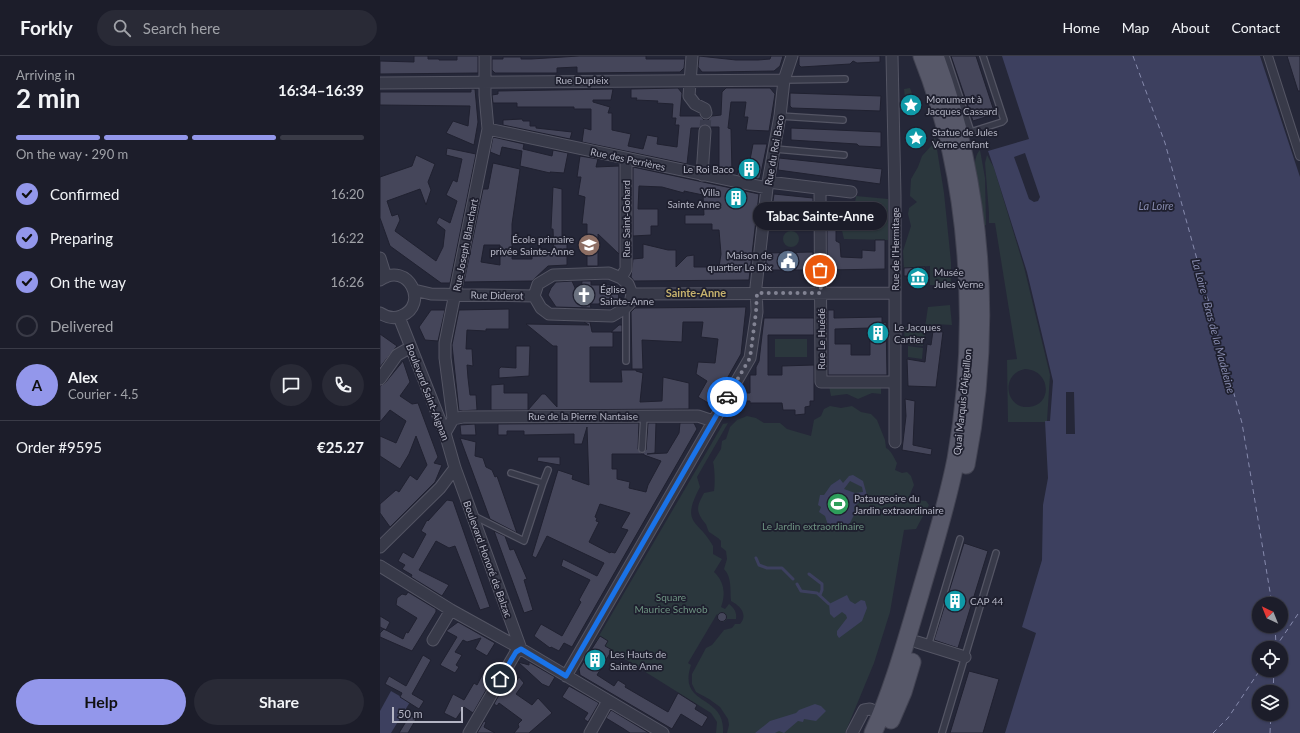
<!DOCTYPE html>
<html lang="en">
<head>
<meta charset="utf-8">
<style>
  :root { --surface:#1c1d2a; --page:#292a36; --text:#f1f3f6; --muted:#a0a2a8; --line:#3a3b47; --accent:#9397eb }
  body { margin:0; font-family:Lato,sans-serif; background:var(--page); color:var(--text); height:100vh; display:flex; flex-direction:column; font-size:15px; white-space:nowrap }
  * { box-sizing:border-box; margin:0 }
  p { font-size:13px; color:var(--muted) }
  .icon { flex:none; width:22px; height:22px; fill:none; stroke:currentColor; stroke-width:2; stroke-linecap:round; stroke-linejoin:round }
  .map { position:relative; flex:1; overflow:hidden }
  .details { display:flex; flex-direction:column; background:var(--surface); width:380px }
  .details>* { flex:none }
  .needle { width:26px; rotate:317deg }
  .tools { position:absolute; left:872px; top:541px; display:grid; gap:8px }
  .tools a { display:grid; place-items:center; width:36px; height:36px; border-radius:50%; background:var(--surface); box-shadow:0 1px 3px #0004,0 0 0 1px var(--line); font-size:20px }
  .scale { position:absolute; left:12px; bottom:10px; width:71px; box-sizing:border-box; padding-left:4px; border:2px solid #b4b5c4; border-top:0; font-size:11px; line-height:14px; white-space:nowrap; color:#b4b5c4; -webkit-text-stroke:3px #1e1f2e; paint-order:stroke }
  .pin { position:absolute; display:grid; place-items:center; width:34px; height:34px; color:#fff; margin:-17px; border:2px solid #fff; border-radius:50%; box-shadow:0 1px 4px #0007 }
  .courier { position:absolute; display:grid; place-items:center; width:40px; height:40px; margin:-20px; border:3px solid #1a73e8; border-radius:50%; background:#fff; color:#222; box-shadow:0 1px 5px #0007 }
  .bubble { position:absolute; height:28px; border-radius:14px; background:var(--surface); box-shadow:0 1px 3px #0004,0 0 0 1px var(--line); font-size:13px; font-weight:700; line-height:28px; text-align:center }
  .headline em { font-style:normal; font-weight:700 }
  .headline div { display:flex; flex-direction:column-reverse }
  .headline { display:flex; align-items:center; justify-content:space-between; height:68px; padding:0 16px }
  h1 { font-size:26px; font-weight:700; line-height:30px }
  .bar { display:grid; grid-template-columns:repeat(4,1fr); gap:6px 4px; align-content:center; height:48px; padding:0 16px }
  .bar i { height:5px; border-radius:3px; background:var(--line) }
  .bar .current { background:var(--accent) }
  .bar p { grid-column:span 4 }
  .line { display:flex; align-items:center; gap:10px; padding:0 16px; border-top:1px solid var(--line) }
  .line div { flex:1 }
  .round { display:grid; place-items:center; flex:none; width:42px; height:42px; border-radius:21px; background:var(--page) }
  ol { padding:0 16px; list-style:none }
  li { display:flex; align-items:center; gap:12px; height:44px }
  li p { margin-inline-start:auto }
  li .icon { padding:4px; border-radius:50%; background:var(--accent); color:#111; stroke-width:4 }
  li:last-child { color:var(--muted) }
  li i { width:22px; height:22px; border:2px solid var(--line); border-radius:50% }
  .primary-button { display:flex; gap:8px; margin-top:auto; padding:8px 16px }
  .primary-button a { flex:1; height:46px; border-radius:24px; background:var(--accent); color:#111; font-size:16px; font-weight:700; line-height:46px; text-align:center }
  .primary-button a+a { background:var(--page); color:var(--text) }
  header { display:flex; align-items:center; gap:24px; box-sizing:border-box; height:56px; padding:0 20px; background:var(--surface); border-bottom:1px solid var(--line) }
  header strong { font-size:19px }
  nav { display:flex; gap:22px; margin-inline-start:auto; font-size:14px }
  .search { width:280px; height:36px; background:var(--page); display:flex; align-items:center; gap:10px; box-sizing:border-box; padding:0 14px; border-radius:22px; color:var(--muted); font-size:15px }
  main { display:flex; flex:1; min-height:0 }
  .map>svg:first-child { display:block }
  .green { fill:#2b373d; fill-rule:evenodd }
  .water { fill:#3d405f; fill-rule:evenodd }
  .pier { fill:#252738 }
  .lines { fill:none; stroke-linecap:round; stroke-linejoin:round }
  .stream { stroke:#3d405f; stroke-width:3 }
  .ferry { stroke:#868aad; stroke-width:1; stroke-dasharray:5 4; stroke-linecap:butt }
  .building { fill:#45465a; stroke:#202130; fill-rule:evenodd }
  .minor-tunnel { stroke:#3a3c4d; stroke-width:11; stroke-dasharray:11 5.5; stroke-linecap:butt }
  .service-casing { stroke:#545564; stroke-width:8 }
  .pedestrian-casing { stroke:#545564; stroke-width:10 }
  .minor-casing { stroke:#545564; stroke-width:13 }
  .primary-casing { stroke:#424352; stroke-width:19 }
  .service { stroke:#383a49; stroke-width:5.5 }
  .pedestrian { stroke:#383a49; stroke-width:8 }
  .minor { stroke:#383a49; stroke-width:11 }
  .primary { stroke:#575869; stroke-width:17 }
  .done { stroke:#828393; stroke-width:4; stroke-dasharray:0 7.2 }
  .route { stroke:#1a73e8; stroke-width:5 }
  .labels { text-anchor:middle; dominant-baseline:central; stroke-width:3.5; stroke-linejoin:round; paint-order:stroke }
  .street-label { font-size:10px; fill:#b4b5c4; stroke:#1e1f2e }
  .poi-label { font-size:10px; fill:#b4b5c4; stroke:#1e1f2e; text-anchor:start }
  .park-label { font-size:10px; fill:#6e9382; stroke:#1e1f2e }
  .water-label { font-size:11px; font-style:italic; fill:#868aad; stroke:#1e1f2e }
  .neighbourhood-label { font-size:11px; font-weight:bold; fill:#c6b26d; stroke:#1e1f2e }
</style>
</head>
<body>
<header>
<strong>Forkly</strong>
<div class="search"><svg class="icon" aria-label="search" viewBox="0 0 24 24"><circle cx="10" cy="10" r="6"/><path d="M15 15l6 6"/></svg>Search here</div>
<nav><a>Home</a><a>Map</a><a>About</a><a>Contact</a></nav>
</header>
<main>
<section class="details">
<div class="headline"><div><h1>2 min</h1><p>Arriving in</p></div><em>16:34–16:39</em></div>
<div class="bar"><i class="current"></i><i class="current"></i><i class="current"></i><i></i><p>On the way · 290 m</p></div>
<ol>
<li><svg class="icon" aria-label="check" viewBox="0 0 24 24"><path d="M5 12l5 5 9-10"/></svg>Confirmed<p>16:20</p></li>
<li><svg class="icon" aria-label="check" viewBox="0 0 24 24"><path d="M5 12l5 5 9-10"/></svg>Preparing<p>16:22</p></li>
<li><svg class="icon" aria-label="check" viewBox="0 0 24 24"><path d="M5 12l5 5 9-10"/></svg>On the way<p>16:26</p></li>
<li><i></i>Delivered</li>
</ol>
<div class="line" style="height:72px"><b class="round" style="background:var(--accent);color:#111">A</b><div><b>Alex</b><p>Courier · 4.5</p></div><a class="round"><svg class="icon" aria-label="chat" viewBox="0 0 24 24"><path d="M4 5h16v11H9l-5 4z"/></svg></a><a class="round"><svg class="icon" aria-label="phone" viewBox="0 0 24 24"><path d="M5 4h4l2 5-3 2q2 4 5 5l2-3 5 2v4C11 20 4 13 5 4z"/></svg></a></div>
<div class="line" style="height:52px"><div>Order #9595</div><b>€25.27</b></div>
<div class="primary-button"><a>Help</a><a>Share</a></div>
</section>
<div class="map">
<svg width="920" height="677" viewBox="0 0 920 677">
  <rect width="100%" height="100%" fill="#252738"/>
  <path class="green" d="M530,32L536,49L526,51L524,33Z
    M555,81L564,137L571,206V229H550V210L524,212L523,195L531,170L528,158L529,152L537,146L530,140L531,123L538,111L542,100L552,89Z
    M600,94L605,122L606,169L604,170L602,169C599,152 588,105 600,94Z
    M607,99L614,112L644,211L670,319L667,365L665,366H628L627,304L637,303L615,167H609V157L605,107ZM645,313C671,314 673,349 649,351C625,353 620,318 645,313Z
    M476,140L508,143V184L464,183L460,166L471,163L472,156L466,151L467,146L475,147Z
    M403 183a8 8 0 1 1 16 0a8 8 0 1 1-16 0Z
    M570,249L572,269L554,268L553,271H546L543,290L525,288L524,271H545L548,251Z
    M395,283H427V301H395Z
    M528,290L543,292L542,303L528,301Z
    M449,330H501V338L492,337L478,343L467,338L451,340Z
    M450,350L461,352L472,350L481,356L491,358L497,364L505,384L506,392C511,394 514,402 517,407L515,414L522,417L527,416L531,420L534,429L528,443L546,445L549,449L536,473L524,474L510,556L494,607L465,677H347L349,669L348,663L340,651L329,643L316,636L312,628V618L326,592L332,589L344,574L352,572L355,568H360C368,559 361,550 351,545C350,534 352,521 344,513L347,503L346,495L341,491V485C338,481 333,479 329,476C327,473 327,469 325,467C315,455 317,450 324,437L334,435C335,429 335,413 333,406L341,393L342,385L346,383L350,371L357,364L367,360L376,362L384,367H400L407,373L431,380L434,364L441,360L444,353Z
    M348,367L317,421L320,431C300,469 318,463 333,490V498L342,503L334,516C344,525 346,538 341,551L345,553L349,548C354,552 357,556 356,563H347L344,566H341L337,558L308,607L311,609C297,651 346,637 343,677H336L337,666L331,657L216,585L343,368Z"/>
  <path class="water" d="M622,0H880L920,121V677H625L656,577L642,571L662,504L663,449L668,422L665,365H670L673,325L647,216L614,112L608,95L649,83ZM879,548H901V570H879ZM879,592H901V614H879ZM879,636H901V658H879Z
    M473,419L483,425L488,443L482,444L481,446L478,447L474,451L475,457L466,475L461,476L449,472L445,460L439,456L441,451L438,449L440,439H444L451,429L460,423L463,427L469,420ZM470,425L482,431L483,436L475,437L464,433Z
    M467,539L470,545L475,548L481,544L485,545L487,552L482,565L459,582L457,579V575L467,562L466,559L462,556L454,562L450,558L449,548Z
    M11,635L30,646L11,677H0V655Z
    M435,648L441,650L446,655L436,665L424,663L423,666L418,665L404,677L399,675L395,677H375L390,665L416,657L419,654Z"/>
  <path class="pier" d="M645,97L660,141L658,145L654,146L649,143L634,101Z
    M686,336H694L695,378H686Z"/>
  <g class="lines">
    <path class="stream" d="M376,502L379,509L387,512H402L413,523
      M429,518L442,528V534L440,539
      M417,528L421,535L437,537L449,548"/>
    <path class="ferry" d="M753,0L785,87L862,367L892,548
      M895,570L896,589
      M895,592L920,555
      M893,636L894,614
      M833,677L848,662L880,614
      M890,677L891,658"/>
  </g>
  <path class="building" d="M34,0H48V3H59V4H77V0H98V17L0,18V5L34,6Z
    M199,0H266V3H305L304,12L300,16L197,17V11L177,12V17H115L112,14V3H123V1H141V3H151Z
    M319,0L356,4H378L390,3L391,0H403L400,10L394,15L336,16H322L318,11Z
    M419,0H500V6L477,7L473,5L470,8L421,11L419,9Z
    M571,0H596L615,58L593,65Z
    M907,0H920V35H918Z
    M298,32L302,37L300,60H320L324,64H328L332,60L341,59L342,36L346,32H390L395,38L389,75L366,74L368,61H364L366,46H351L348,72L351,73L352,117L339,115V71H331L325,68L319,72H311L307,108L202,86L204,72L211,74V53H194V51H137V47H113L112,39L118,38V35L233,33L231,44H213V46L230,51L228,57H232V74L251,78L248,90L263,93L267,79L278,81L277,88L297,91L299,69H295L296,62H292L293,48L277,47L278,45L256,44L257,42H251V33Z
    M91,33H95L98,66L94,89L66,77L73,65L88,70L90,50L0,49V36H91Z
    M410,37L501,40L500,55L412,52L410,50Z
    M142,63L143,65H150V70H156V72L192,76L190,83L123,69V64Z
    M411,72L501,76V91L479,90L477,88L411,84Z
    M113,81L144,88L143,93L172,100L173,94L188,97L184,117L170,116V117L140,110L142,95L122,91L120,100L110,96Z
    M373,88H387L380,122L378,123L357,119L360,104H370Z
    M67,92L96,98L70,227H61L10,190L0,162V121L32,110L36,99L55,108L48,126L51,134L46,149L40,133L7,145L12,160L18,158L20,164L15,175L56,205L63,191L65,174L56,167L59,161L70,167L77,145L66,139L73,124L77,126L82,103L66,99Z
    M200,100L218,103L216,111L239,110V198L218,178V210H207V168H202L205,141L198,139L201,121H197Z
    M399,102L502,113L500,128L398,114Z
    M113,107L140,113L132,168V203H152V197H174L173,173H171L173,131L182,133V182H187V209L168,210L152,225L84,226L103,133H108ZM104,189H120V209L101,206Z
    M253,111L379,138L369,224L254,225L251,221L253,203L263,202V188L288,194H296V211L307,200L314,199V211H339L341,198L339,174H332V168H305V159H324L323,139L304,135V137L282,131L259,130L258,153H278V170H271V179L253,180Z
    M394,138L433,142V171L390,166Z
    M457,148L465,149L470,153L472,159L469,164L460,166V170H456V185L460,187L461,201L482,202V194L495,195V184H505V213L447,214V169H451L454,149Z
    M433,196V214H385L387,197Z
    M545,211V229H530V220H524V212Z
    M192,225L200,243L202,225H211V229H238L239,248H210L211,252L176,251L168,239L171,232L176,226Z
    M366,251L361,298L332,349L318,341L327,325L316,318L318,306L335,307L338,283L321,281L323,266H303L302,286L262,284L263,313H252L251,256L255,252Z
    M129,253V273H106V275L87,274L86,293H92L93,310L87,309L88,322L90,339H96L97,354L79,355L72,289L79,254Z
    M51,254H65L58,285L45,284L39,271Z
    M448,254H454V262L502,261V267L506,266L507,319H448ZM490,272V299H471V288H455V273Z
    M384,262H434V279H388V319H402V310L434,309V345H430V350L425,351V358L415,359V354H403L402,347H370V345H365V337H370V319H376V311L379,305Z
    M204,266H210L212,276H233V291H210V326H242L241,314H256V315L263,317L260,346L282,345L283,321L309,327V353L148,354L162,338H165L177,351V290H173L146,268L209,269Z
    M239,269H242V276H231Z
    M553,275L563,276L556,331L528,330L527,303L545,306L547,288L551,289Z
    M0,278L17,290L0,311Z
    M136,290H150L149,320L119,322V313L121,311L136,312Z
    M23,305L30,326L20,340L32,348L38,347L58,401L54,407L62,409L55,426L10,471L0,457V448L16,434L19,436L30,419L37,424L47,409L36,380L29,398L20,413L0,400V380L16,387L26,365L10,354L0,366V330L5,327Z
    M124,328V337H148V354H111V329Z
    M525,343L535,345L533,389L552,393L551,399L522,394L526,360Z
    M259,367L258,393L261,397L266,394L268,367H276L275,397L267,398L287,397L299,377L300,367H314L317,373L192,591L184,587L179,595L171,591L170,592L154,580L161,568L182,580L201,546L199,544L210,524L181,510L183,503L217,520L224,507L167,480L156,502L152,500L178,414L193,419L192,423L209,429L207,371L202,388H194V378L144,379V375H127V379H118V368ZM232,398H264V399L281,405L268,429L266,436L249,432L250,426L237,423V413H232ZM220,448L250,457L241,472L248,474L235,497L231,496L230,497L209,486L219,466L216,465L217,462L215,461Z
    M95,368L96,379H81L80,369Z
    M80,382L96,386L95,400L103,402L106,411L112,414L115,421L117,420L137,477L110,463Z
    M158,401H180V409L157,405Z
    M67,444L73,445L110,551L100,554L75,490L69,492L56,485L39,514L69,529L62,540L31,521L32,519L22,513L25,509L18,505L23,496L33,502L46,478L41,475L47,464L48,465Z
    M114,475L125,480L130,494L134,493L147,523L144,524L153,554L144,557Z
    M584,487L608,495L578,592L554,584Z
    M28,536L56,553V556L32,595L0,581V577L4,573L23,583L26,576L28,577L37,562L16,549L17,542L22,538L26,539Z
    M337.5 561a4.5 4.5 0 1 1 9 0a4.5 4.5 0 1 1-9 0Z
    M0,560L10,566L6,574L0,571Z
    M78,566L115,587L107,600L95,593L101,582L87,586L83,584L75,596L82,599L76,609L79,611L75,617L60,609L77,581L66,575Z
    M220,580L228,585L225,590L232,594L217,619L234,630L238,624L246,629L245,631L288,656L298,637L317,649L315,653L328,661L322,671L301,658L292,673L200,619L199,613Z
    M43,599L51,604L32,638L44,645L39,653L20,641L22,637L5,628L9,620L26,630Z
    M138,606L149,609V606L175,621L169,631L162,628Z
    M107,610L117,615L93,657L84,651L76,663L64,657L73,638L84,644L94,627L97,629Z
    M589,615L619,623L603,677H570Z
    M130,619L137,624L139,621L144,627L136,638L152,649L158,642L172,657L149,677H134L139,671L138,668L142,664L119,647L117,650L114,648Z
    M189,630L219,647L208,666L204,663L208,657L182,641Z
    M231,654L269,677H250L244,673L226,662Z
    M30,659L36,663L28,677H19Z
    M104,665L106,666L104,671L115,677H97Z"/>
  <g class="lines">
    <path class="minor-tunnel" d="M325,75L326,57"/>
    <g class="service-casing">
      <path id="service" d="M566,0L591,76
        M404,24L465,23
        M400,60L463,64
        M581,79L622,66L624,64L603,0
        M395,93L464,99
        M244,253L246,257V305
        M262,393L264,360
        M163,427L168,414
        M94,460L144,485L163,427L131,417
        M548,590L580,483
        M562,677L616,497"/>
    </g>
    <g class="pedestrian-casing">
      <path id="pedestrian" d="M888,0L920,100"/>
    </g>
    <g class="minor-casing">
      <path id="minor" d="M312,0L309,40L315,48L325,53L326,57
        M512,0L515,140V386
        M0,27L404,24
        M108,73L387,132
        M322,119L325,75
        M388,126L471,136
        M440,132L441,326H515
        M0,202L6,221
        M241,222L246,213V103
        M0,224C28,204 50,249 21,260C14,263 6,261 0,257
        M34,234L51,238L154,240
        M252,238L515,237
        M154,240L161,252L169,258L232,260L244,253L250,247L252,238
        M154,240L158,228L173,219L229,217L241,222L248,228L252,238
        M19,261L65,377L75,412L141,593
        M0,323L17,299L31,291
        M73,363L83,361L318,360L333,365
        M65,377L73,363L65,302V287L108,73L105,39V0
        M0,491L60,432L75,412
        M0,510L71,554L136,590L283,677
        M53,584L71,554
        M537,586L585,601
        M186,620L370,302L377,256L376,231L387,132L400,60L404,24L412,0
        M89,677L136,596L141,593
        M210,677L228,645
        M472,677L484,654L490,653L506,660"/>
    </g>
    <g class="primary-casing">
      <path id="primary" d="M555,0C603,130 613,273 586,409
        M511,664L523,636L532,606
        M493,677C513,633 526,585 540,538C553,493 567,449 576,403C599,274 591,123 542,0"/>
    </g>
    <use href="#service" class="service"/>
    <use href="#pedestrian" class="pedestrian"/>
    <use href="#minor" class="minor"/>
    <use href="#primary" class="primary"/>
  </g>
  <g class="lines">
    <path class="done" d="M347,341L370,302L376,256L377,237H441L440,214"/>
    <path class="route" d="M120,623L136,596L141,593L186,620L347,341"/>
  </g>
  <defs>
    <g id="sight-disc" transform="scale(1.15)"><circle r="9.5" fill="#0f9aa8" stroke="#1e1f2e"/><path d="M0-6L1.8-2.2L6-1.7L2.9 1.2L3.7 5.4L0 3.3L-3.7 5.4L-2.9 1.2L-6-1.7L-1.8-2.2Z" fill="#fff"/></g>
    <g id="building-disc" transform="scale(1.15)"><circle r="9.5" fill="#0f9aa8" stroke="#1e1f2e"/><path d="M-4-6H4V6H1V3H-1V6H-4ZM-2.5-4.3h1.7v1.8h-1.7ZM.8-4.3h1.7v1.8H.8ZM-2.5-1h1.7V.8h-1.7ZM.8-1h1.7V.8H.8Z" fill="#fff"/></g>
    <g id="school-disc" transform="scale(1.15)"><circle r="9.5" fill="#8d6e63" stroke="#1e1f2e"/><path d="M0-5L7-2L0 1L-7-2ZM-4 1L0 2.5L4 1V4Q0 6-4 4Z" fill="#fff"/></g>
    <g id="civic-disc" transform="scale(1.15)"><circle r="9.5" fill="#5c6f8a" stroke="#1e1f2e"/><path d="M-.6-6.5H3V-4.5H.6V-3L4-1V1h2V6H-6V1h2V-1L-.6-3ZM-1.2 2.5V6h2.4V2.5Z" fill="#fff"/></g>
    <g id="museum-disc" transform="scale(1.15)"><circle r="9.5" fill="#0f9aa8" stroke="#1e1f2e"/><path d="M0-6L6-3V-2H-6V-3ZM-5-1h2V3h-2ZM-1-1h2V3h-2ZM3-1h2V3H3ZM-6 4H6V6H-6Z" fill="#fff"/></g>
    <g id="church-disc" transform="scale(1.15)"><circle r="9.5" fill="#6b7280" stroke="#1e1f2e"/><path d="M-1.2-6h2.4v3.5h3.3v2.4h-3.3V6h-2.4V-.1h-3.3v-2.4h3.3Z" fill="#fff"/></g>
    <g id="stadium-disc" transform="scale(1.15)"><circle r="9.5" fill="#2e9e5b" stroke="#1e1f2e"/><path d="M0-5a6.5 5 0 1 0 0 10a6.5 5 0 1 0 0-10ZM-3.5-1.8h7v3.6h-7Z" fill="#fff"/></g>
  </defs>
  <g fill-rule="evenodd">
    <use href="#sight-disc" x="531" y="49"/>
    <use href="#sight-disc" x="536" y="82"/>
    <use href="#building-disc" x="369" y="113"/>
    <use href="#building-disc" x="356" y="142"/>
    <use href="#school-disc" x="209" y="189"/>
    <use href="#civic-disc" x="408" y="205"/>
    <use href="#museum-disc" x="538" y="222"/>
    <use href="#church-disc" x="204" y="239"/>
    <use href="#building-disc" x="498" y="277"/>
    <use href="#stadium-disc" x="458" y="448"/>
    <use href="#building-disc" x="575" y="545"/>
    <use href="#building-disc" x="215" y="604"/>
  </g>
  <g class="labels">
    <g class="street-label">
      <text x="202" y="24">Rue Dupleix</text>
      <text transform="translate(394 94) rotate(-80)">Rue du Roi Baco</text>
      <text transform="translate(248 103) rotate(12)">Rue des Perrières</text>
      <text transform="translate(246 163) rotate(-90)">Rue Saint-Gohard</text>
      <text transform="translate(85 189) rotate(-79)">Rue Joseph Blanchart</text>
      <text transform="translate(515 193) rotate(-90)">Rue de l'Hermitage</text>
      <text transform="translate(117 239) rotate(1)">Rue Diderot</text>
      <text transform="translate(441 283) rotate(-90)">Rue Le Huédé</text>
      <text transform="translate(48 336) rotate(69)">Boulevard Saint-Aignan</text>
      <text transform="translate(582 346) rotate(-84)">Quai Marquis d'Aiguillon</text>
      <text x="203" y="360">Rue de la Pierre Nantaise</text>
      <text transform="translate(108 503) rotate(70)">Boulevard Honoré de Balzac</text>
    </g>
    <g class="poi-label">
      <text x="546" y="43">Monument à<tspan x="546" dy="12">Jacques Cassard</tspan></text>
      <text x="552" y="76">Statue de Jules<tspan x="552" dy="12">Verne enfant</tspan></text>
      <text x="354" y="113" text-anchor="end">Le Roi Baco</text>
      <text x="340" y="136" text-anchor="end">Villa<tspan x="340" dy="12">Sainte Anne</tspan></text>
      <text x="194" y="183" text-anchor="end">École primaire<tspan x="194" dy="12">privée Sainte-Anne</tspan></text>
      <text x="392" y="199" text-anchor="end">Maison de<tspan x="392" dy="12">quartier Le Dix</tspan></text>
      <text x="554" y="216">Musée<tspan x="554" dy="12">Jules Verne</tspan></text>
      <text x="220" y="233">Église<tspan x="220" dy="12">Sainte-Anne</tspan></text>
      <text x="514" y="271">Le Jacques<tspan x="514" dy="12">Cartier</tspan></text>
      <text x="474" y="442">Pataugeoire du<tspan x="474" dy="12">Jardin extraordinaire</tspan></text>
      <text x="590" y="545">CAP 44</text>
      <text x="230" y="598">Les Hauts de<tspan x="230" dy="12">Sainte Anne</tspan></text>
    </g>
    <g class="park-label">
      <text x="433" y="470">Le Jardin extraordinaire</text>
      <text x="291" y="541">Square<tspan x="291" dy="12">Maurice Schwob</tspan></text>
    </g>
    <g class="water-label">
      <text x="776" y="149">La Loire</text>
      <text transform="translate(834 270) rotate(75)">La Loire - Bras de la Madeleine</text>
    </g>
    <g class="neighbourhood-label">
      <text x="316" y="236">Sainte-Anne</text>
    </g>
  </g>
</svg>
<div class="tools">
<a><svg class="needle" viewBox="-14 -14 28 28"><path d="M0-13l5 13h-10z" fill="#e53935"/><path d="M0 13l5-13h-10z" fill="#a0a2a8"/></svg></a>
<a><svg class="icon" aria-label="locate" viewBox="0 0 24 24"><circle cx="12" cy="12" r="6"/><path d="M12 2v4M12 18v4M2 12h4M18 12h4"/></svg></a>
<a><svg class="icon" aria-label="layers" viewBox="0 0 24 24"><path d="M12 4l9 5-9 5-9-5zM3 14l9 5 9-5"/></svg></a>
</div>
<div class="scale">50 m</div>
<div class="pin" style="left:440px;top:214px;background:#ea580c"><svg class="icon" aria-label="bag" viewBox="0 0 24 24"><path d="M5 8h14l-1 12H6zM9 8a3 3 0 0 1 6 0"/></svg></div>
<div class="pin" style="left:120px;top:623px;background:#1f2937"><svg class="icon" aria-label="home" viewBox="0 0 24 24"><path d="M3 11l9-7 9 7M6 9v11h12V9"/></svg></div>
<div class="courier" style="left:347px;top:341px"><svg class="icon" aria-label="car" viewBox="0 0 24 24"><path d="M5 17H2v-5l4-1 3-4h7l3 4 3 1v5h-3M9 17h6M6 11h13"/><circle cx="7" cy="17" r="2"/><circle cx="17" cy="17" r="2"/></svg></div>
<div class="bubble" style="left:373px;top:146px;width:134px">Tabac Sainte-Anne</div>
</div>
</main>
</body>
</html>
